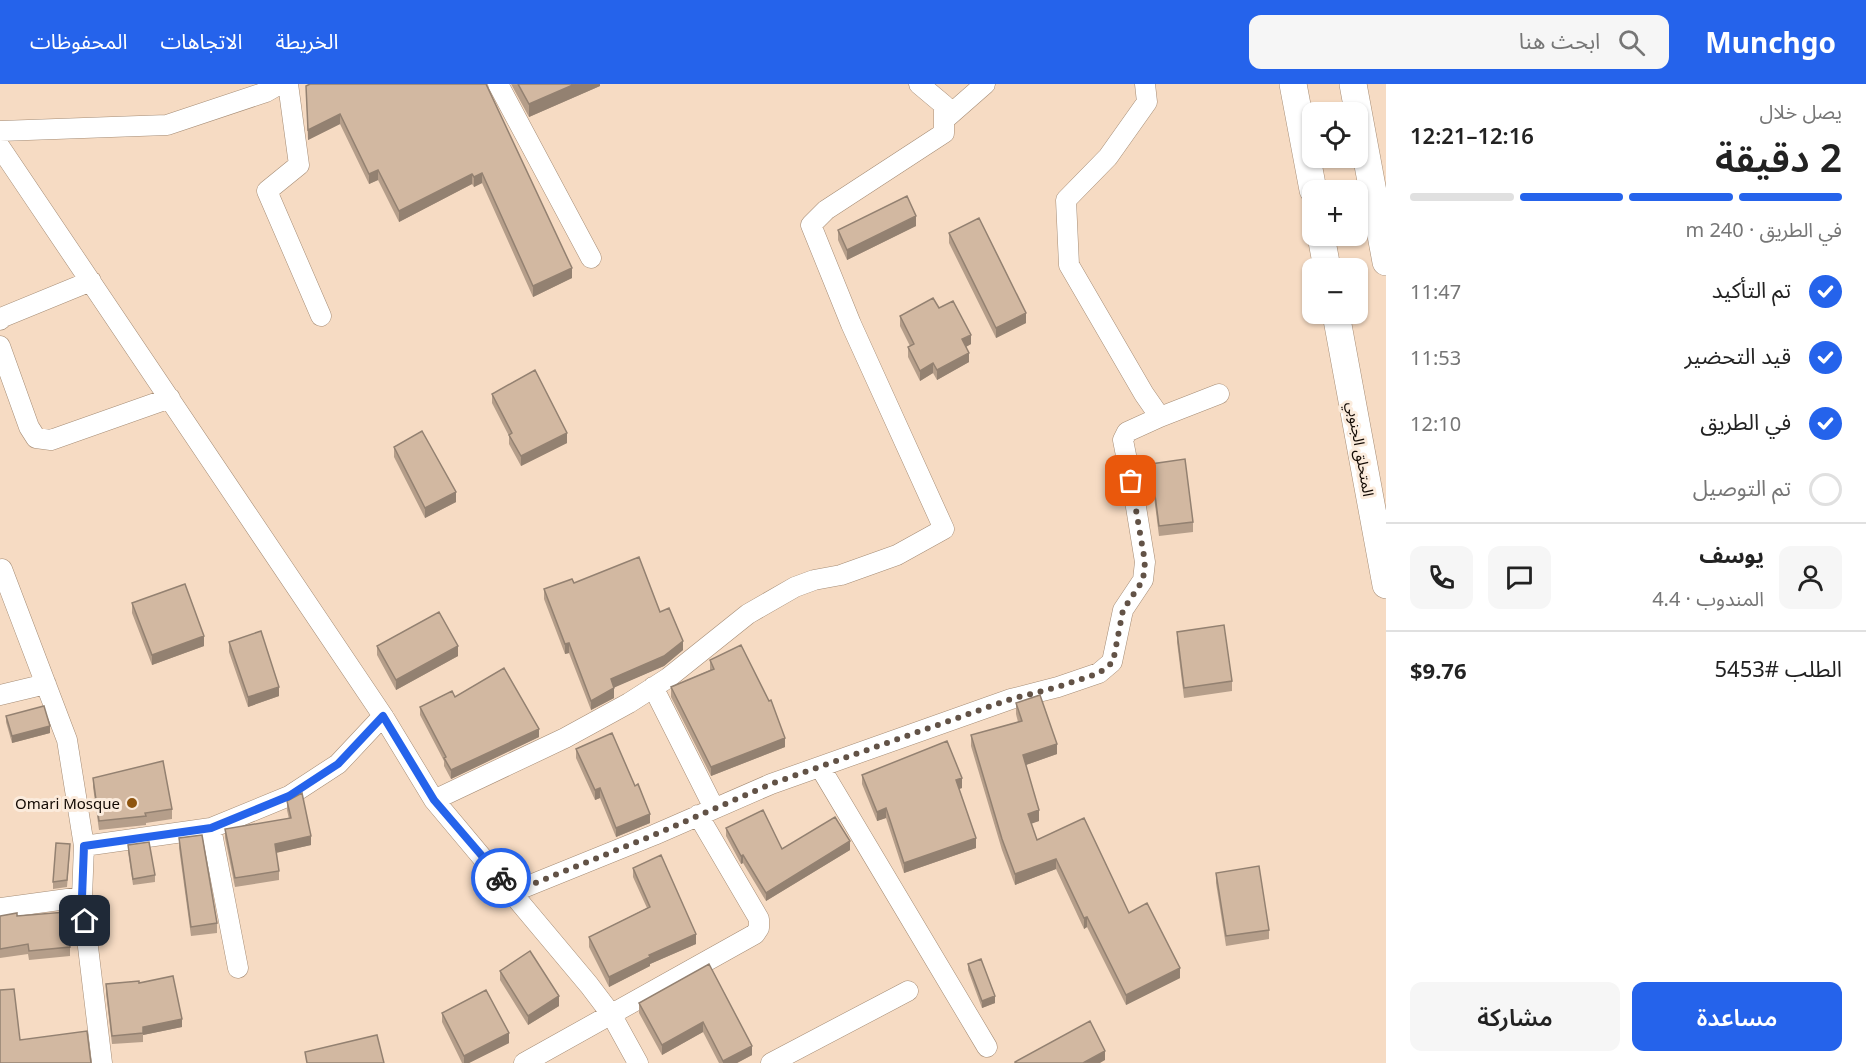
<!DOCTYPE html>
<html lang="ar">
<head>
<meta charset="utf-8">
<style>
  :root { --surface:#fff; --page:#f6f6f6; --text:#222; --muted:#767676; --line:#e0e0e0; --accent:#2563eb }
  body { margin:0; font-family:"Noto Sans","Noto Sans Arabic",sans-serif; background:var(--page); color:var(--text); direction:rtl; height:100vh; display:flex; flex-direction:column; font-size:22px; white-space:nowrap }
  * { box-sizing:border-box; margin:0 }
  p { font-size:20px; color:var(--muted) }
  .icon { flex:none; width:33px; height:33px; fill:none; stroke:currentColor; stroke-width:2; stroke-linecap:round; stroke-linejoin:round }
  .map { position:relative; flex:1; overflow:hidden; direction:ltr }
  .side { display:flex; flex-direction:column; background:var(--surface); width:480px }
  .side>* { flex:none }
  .fabs { position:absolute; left:1302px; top:18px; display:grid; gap:12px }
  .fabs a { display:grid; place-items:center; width:66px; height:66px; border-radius:12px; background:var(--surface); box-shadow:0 2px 4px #0004; font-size:30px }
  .pin { position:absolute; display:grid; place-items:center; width:51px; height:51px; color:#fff; margin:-26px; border-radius:12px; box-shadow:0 3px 9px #0006 }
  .courier { position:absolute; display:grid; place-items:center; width:60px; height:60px; margin:-30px; border:4px solid #2563eb; border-radius:50%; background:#fff; color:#222; box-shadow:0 2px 8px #0007 }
  .headline em { font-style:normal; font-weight:600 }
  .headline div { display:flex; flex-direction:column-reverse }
  .headline { display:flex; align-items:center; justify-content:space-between; height:102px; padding:0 24px }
  h1 { font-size:39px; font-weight:600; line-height:45px }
  .bar { display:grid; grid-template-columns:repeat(4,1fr); gap:9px 6px; align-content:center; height:72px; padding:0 24px }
  .bar i { height:8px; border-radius:4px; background:var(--line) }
  .bar .selected { background:var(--accent) }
  .bar p { grid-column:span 4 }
  .line { display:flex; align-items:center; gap:15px; padding:0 24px; border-top:2px solid var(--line) }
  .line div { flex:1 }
  .round { display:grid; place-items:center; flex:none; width:63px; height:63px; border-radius:12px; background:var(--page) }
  ol { padding:0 24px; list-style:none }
  li { display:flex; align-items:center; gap:18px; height:66px }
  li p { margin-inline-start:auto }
  li .icon { padding:6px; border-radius:50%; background:var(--accent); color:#fff; stroke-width:4 }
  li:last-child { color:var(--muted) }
  li i { width:33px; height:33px; border:3px solid var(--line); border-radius:50% }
  .primary-button { display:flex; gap:12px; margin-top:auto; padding:12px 24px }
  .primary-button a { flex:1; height:69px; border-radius:12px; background:var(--accent); color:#fff; font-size:24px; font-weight:600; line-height:69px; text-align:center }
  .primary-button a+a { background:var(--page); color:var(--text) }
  header { display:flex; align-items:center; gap:36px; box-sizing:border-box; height:84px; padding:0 30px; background:var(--accent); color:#fff }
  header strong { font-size:28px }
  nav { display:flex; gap:33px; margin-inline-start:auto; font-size:21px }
  .search { width:420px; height:54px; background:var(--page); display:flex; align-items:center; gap:15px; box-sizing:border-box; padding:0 21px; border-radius:12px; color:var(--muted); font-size:22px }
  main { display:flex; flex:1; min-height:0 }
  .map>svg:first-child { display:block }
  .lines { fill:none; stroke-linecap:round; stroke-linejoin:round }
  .minor-casing { stroke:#a58c75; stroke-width:21 }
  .highway-casing { stroke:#a58c75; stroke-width:28 }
  .minor { stroke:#fff; stroke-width:20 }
  .highway { stroke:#fff; stroke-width:27 }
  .wall { fill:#b59e8a }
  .shaded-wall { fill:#938171 }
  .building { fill:#d2b8a1; stroke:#938171; stroke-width:1.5 }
  .done { stroke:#625246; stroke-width:6; stroke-dasharray:0 10.8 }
  .route { stroke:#2563eb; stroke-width:8 }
  .poi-dot { fill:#8e550f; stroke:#fbebdc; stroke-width:2 }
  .labels { text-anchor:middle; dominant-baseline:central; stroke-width:6; stroke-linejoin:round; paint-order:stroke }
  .street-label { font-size:15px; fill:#120903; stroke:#fbebdc }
  .poi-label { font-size:15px; fill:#120903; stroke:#fbebdc; text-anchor:end }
</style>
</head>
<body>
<header>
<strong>Munchgo</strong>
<div class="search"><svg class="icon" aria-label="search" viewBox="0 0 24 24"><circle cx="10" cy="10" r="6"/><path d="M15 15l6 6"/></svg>ابحث هنا</div>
<nav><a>الخريطة</a><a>الاتجاهات</a><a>المحفوظات</a></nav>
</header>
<main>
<section class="side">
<div class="headline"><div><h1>2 دقيقة</h1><p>يصل خلال</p></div><em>12:16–12:21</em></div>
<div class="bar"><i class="selected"></i><i class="selected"></i><i class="selected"></i><i></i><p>في الطريق · 240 m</p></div>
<ol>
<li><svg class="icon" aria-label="check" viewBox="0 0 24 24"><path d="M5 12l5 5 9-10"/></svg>تم التأكيد<p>11:47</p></li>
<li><svg class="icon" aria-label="check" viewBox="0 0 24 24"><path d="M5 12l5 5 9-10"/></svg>قيد التحضير<p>11:53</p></li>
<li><svg class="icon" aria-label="check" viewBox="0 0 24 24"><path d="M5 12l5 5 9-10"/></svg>في الطريق<p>12:10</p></li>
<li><i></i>تم التوصيل</li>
</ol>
<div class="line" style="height:108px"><a class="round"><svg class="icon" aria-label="person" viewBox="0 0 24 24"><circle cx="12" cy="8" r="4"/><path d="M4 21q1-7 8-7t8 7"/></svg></a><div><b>يوسف</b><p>المندوب · 4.4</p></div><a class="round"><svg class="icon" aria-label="chat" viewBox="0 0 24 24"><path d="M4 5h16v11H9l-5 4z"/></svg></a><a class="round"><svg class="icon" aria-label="phone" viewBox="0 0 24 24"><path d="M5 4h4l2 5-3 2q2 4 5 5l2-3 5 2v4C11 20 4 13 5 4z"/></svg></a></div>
<div class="line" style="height:78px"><div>الطلب #5453</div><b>$9.76</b></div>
<div class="primary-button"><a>مساعدة</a><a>مشاركة</a></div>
</section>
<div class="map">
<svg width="1386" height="979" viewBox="0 0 1386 979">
  <rect width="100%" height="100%" fill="#f6dbc3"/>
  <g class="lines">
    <g class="minor-casing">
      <path id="minor" d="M288,0L299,81L267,107L321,232
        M498,0L591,174
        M1145,0L1147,18L1108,73L1066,116L1069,181L1144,310L1160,333L1219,310
        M944,36L985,0
        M0,47L167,41L266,8L280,0
        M0,63L383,632L434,716L589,901L611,930L638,979
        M0,236L3,233L91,197
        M0,262L29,343L36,354L51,356L170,314
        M2,485L67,656L84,762L82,813L102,979
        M653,603L714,724
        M0,611L46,600
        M820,683L987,963
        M434,716L565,654L629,619L668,594L748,530L795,503L814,496L841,491L897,471L944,445L851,240L811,141L826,126L944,49V21L919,0
        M211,744L238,884
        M84,762L211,744L289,712L338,680L383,632
        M513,808L654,751L771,700L1011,615L1058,603L1099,589L1112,578L1123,526L1143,496L1145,478L1135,417L1123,356L1127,348L1160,333
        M0,824L82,813
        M524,979L755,850L759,844V835L698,731
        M771,979L908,907"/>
    </g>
    <g class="highway-casing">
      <path id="highway" d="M1293,0L1313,106
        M1353,0L1386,178
        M1321,152L1327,184
        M1336,230L1386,501"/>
    </g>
    <use href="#minor" class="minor"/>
    <use href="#highway" class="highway"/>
  </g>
  <path class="wall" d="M486,0L572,194L533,213L482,99L474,103L472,100L399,138L378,96L369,100L340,40L308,56L306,2Z
    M511,0H600V2L529,33Z
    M916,142L847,176L838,156V146Z
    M949,149L1026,239L996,254L949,159Z
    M939,224L971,260L966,263L969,278L937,296L933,289L920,297L908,273V263L910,262L900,242V232Z
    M492,310L567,359L521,382L509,360V352L492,319Z
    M394,363L456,418L425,434L394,373Z
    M1151,380L1193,438V448L1159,452L1151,389Z
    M574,499L660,528L683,566L664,582L614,603V614L591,626L569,569L565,570L544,515V505Z
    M132,519L204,562L152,581L132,529Z
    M1177,548L1232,597V607L1184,614L1177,558Z
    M229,558L279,612L248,623L229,568Z
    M377,562L458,572L396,606L377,571Z
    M710,576L785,663L711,692L671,613V603L710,586Z
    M455,613L539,653L451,695L444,682V677L420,631V623Z
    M1016,619L1057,670L1026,681L1039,737L1031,739L1037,756L1129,829L1180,894L1126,921L1087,843L1084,845L1056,785L1015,801L1002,766L971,662V651L1018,638L1016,630Z
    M6,632L50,649L12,659L6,638Z
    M576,665L650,739L616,753L600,714L595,716L576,674Z
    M862,691L962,704L959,705L976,764L904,789L886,734L877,737L862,700Z
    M93,694L172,725V735L146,739V741L99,746L93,703Z
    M287,717L311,761L276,769L279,787V796L235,803L225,754V745L289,735L287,726Z
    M726,744L782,765L850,766L766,817L743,779L741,780L726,752Z
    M179,754L217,839V849L191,852L179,764Z
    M128,761L155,791V798L133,801L128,768Z
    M70,766L67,803L53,805V798Z
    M633,784L696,860L650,880V882L609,903L589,863V853L647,824L633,793Z
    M1216,789L1269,846V855L1226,862L1216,799Z
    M0,832H17L70,863V872L29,876L28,870L0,874Z
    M709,880L752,971L737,979H719L703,948L662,971L639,929V919Z
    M968,880L995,919L982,924L968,886Z
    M500,887L559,922L528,941L500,896Z
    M139,899L182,943L143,951V958L112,960L106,909V900Z
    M442,929L509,959L469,979H462L442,938Z"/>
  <path class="shaded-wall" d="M575,0H600V2L529,33V20Z
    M340,30V40L308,56V46Z
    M378,86V96L369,100V90Z
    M482,89V99L474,103V93Z
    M472,90V100L399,138V127Z
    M916,132V142L847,176V166Z
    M572,184V194L533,213V202Z
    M1026,229V239L996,254V244Z
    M971,251V260L962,265V255Z
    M969,269V278L937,296V286Z
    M933,279V289L920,297V287Z
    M567,349V359L521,382V372Z
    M456,408V418L425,434V424Z
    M204,552V562L152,581V571Z
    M683,557V566L664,582L611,605V595Z
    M569,559V569L565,570V560Z
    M458,562V572L396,606V596Z
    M279,603V612L248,623V613Z
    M614,604V614L591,626V617Z
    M50,642V649L12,659V652Z
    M539,645V653L451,695V686Z
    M785,654V663L711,692V683Z
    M1057,660V670L1023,682V671Z
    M962,694V704L956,706V696Z
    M600,704V714L595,716V706Z
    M886,724V734L877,737V728Z
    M1039,726V737L1028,741V730Z
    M650,730V739L616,753V744Z
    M311,752V761L275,769V760Z
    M976,754V764L904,789V779Z
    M850,757V766L766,817V809Z
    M743,771V779L741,780V772Z
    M1056,775V785L1015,801V790Z
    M1087,833V843L1084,845V834Z
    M696,850V860L650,880V882L609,903V893L649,871Z
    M1180,884V894L1126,921V911Z
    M559,912V922L528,941V932Z
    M995,912V919L982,924V917Z
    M182,935V943L143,951V943Z
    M703,938V948L662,971V961Z
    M509,949V959L469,979H464V972Z
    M752,962V971L737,979H723V977Z
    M1105,967V976L1100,979H1083Z"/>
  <path class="building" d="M310,0H486L572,184L533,202L482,89L474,93L472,90L399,127L378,86L369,90L340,30L308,46L306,2Z
    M518,0H575L529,20Z
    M907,112L916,132L847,166L838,146Z
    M979,134L1026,229L996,244L949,149Z
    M933,214L939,224L953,217L971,251L962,255L969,269L937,286L933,279L920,287L908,263L914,260L900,232Z
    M535,286L567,349L521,372L509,351L512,349L492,310Z
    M422,347L456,408L425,424L394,363Z
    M1185,375L1193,438L1159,442L1151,380Z
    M639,473L660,528L669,524L683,557L664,572L611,595L614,604L591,617L569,559L565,560L544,505L572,495L574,499Z
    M185,500L204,552L152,571L132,519Z
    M439,528L458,562L396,596L377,562Z
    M1224,541L1232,597L1184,604L1177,548Z
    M261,547L279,603L248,613L229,558Z
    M741,561L769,617L771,616L785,654L711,683L671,603L714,585L710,576Z
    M504,584L539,645L451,686L444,674L446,673L420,623L452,607L455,613Z
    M1040,611L1057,660L1023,671L1039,726L1028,730L1037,756L1084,734L1129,829L1147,819L1180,884L1126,911L1087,833L1084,834L1056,775L1015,790L1002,755L971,651L1022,637L1016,619Z
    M44,622L50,642L12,652L6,632Z
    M612,649L635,702L638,700L650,730L616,744L600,704L595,706L576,665Z
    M947,657L962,694L956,696L976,754L904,779L886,724L877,728L862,691Z
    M163,677L172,725L145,729L146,732L99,737L93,694Z
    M302,709L311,752L275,760L279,787L235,794L225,745L291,734L287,717Z
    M763,726L782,765L835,733L850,757L766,809L743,771L741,772L726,744Z
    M202,751L217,839L191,843L179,754Z
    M149,758L155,791L133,795L128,761Z
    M56,759L70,760L67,796L53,798Z
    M661,771L696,850L649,871L650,873L609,893L589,853L650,823L633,784Z
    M1259,782L1269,846L1226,852L1216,789Z
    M66,828L70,863L29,867L28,860L0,865V832L17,829V832Z
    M530,867L559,912L528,932L500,887Z
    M981,875L995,912L982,917L968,880Z
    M709,880L752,962L723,977L703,938L662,961L639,919Z
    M173,892L182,935L143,943V949L112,952L106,900L139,897V899Z
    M14,905L20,956L87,947L91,979H0V906Z
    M486,906L509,949L464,972L442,929Z
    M1090,937L1105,967L1083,979H1015V978Z
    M377,951L384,979H307L305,968Z"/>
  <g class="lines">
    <path class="done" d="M501,794L513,808L654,751L771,700L1011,615L1058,603L1099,589L1113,578L1123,526L1143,496L1145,478L1131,397"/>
    <path class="route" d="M85,837L82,813L84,762L211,744L289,712L338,680L383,632L434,716L501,794"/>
  </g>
  <circle class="poi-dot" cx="132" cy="719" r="6"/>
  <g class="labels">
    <g class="street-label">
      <text transform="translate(1361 365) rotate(80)">المتحلق الجنوبي</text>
    </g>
    <g class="poi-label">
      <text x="120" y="719">Omari Mosque</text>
    </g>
  </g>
</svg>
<div class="fabs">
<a><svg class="icon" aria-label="locate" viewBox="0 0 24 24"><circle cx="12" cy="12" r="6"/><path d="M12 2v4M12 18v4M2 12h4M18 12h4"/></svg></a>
<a>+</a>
<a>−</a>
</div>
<div class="pin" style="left:1131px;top:397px;background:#ea580c"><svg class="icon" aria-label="bag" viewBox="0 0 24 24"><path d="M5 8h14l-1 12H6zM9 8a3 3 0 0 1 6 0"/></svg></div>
<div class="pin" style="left:85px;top:837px;background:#1f2937"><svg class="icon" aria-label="home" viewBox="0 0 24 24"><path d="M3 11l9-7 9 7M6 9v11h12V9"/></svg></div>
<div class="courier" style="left:501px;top:794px"><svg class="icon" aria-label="bike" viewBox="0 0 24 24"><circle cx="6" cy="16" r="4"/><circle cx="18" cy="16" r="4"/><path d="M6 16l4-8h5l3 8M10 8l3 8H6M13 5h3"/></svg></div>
</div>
</main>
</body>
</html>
